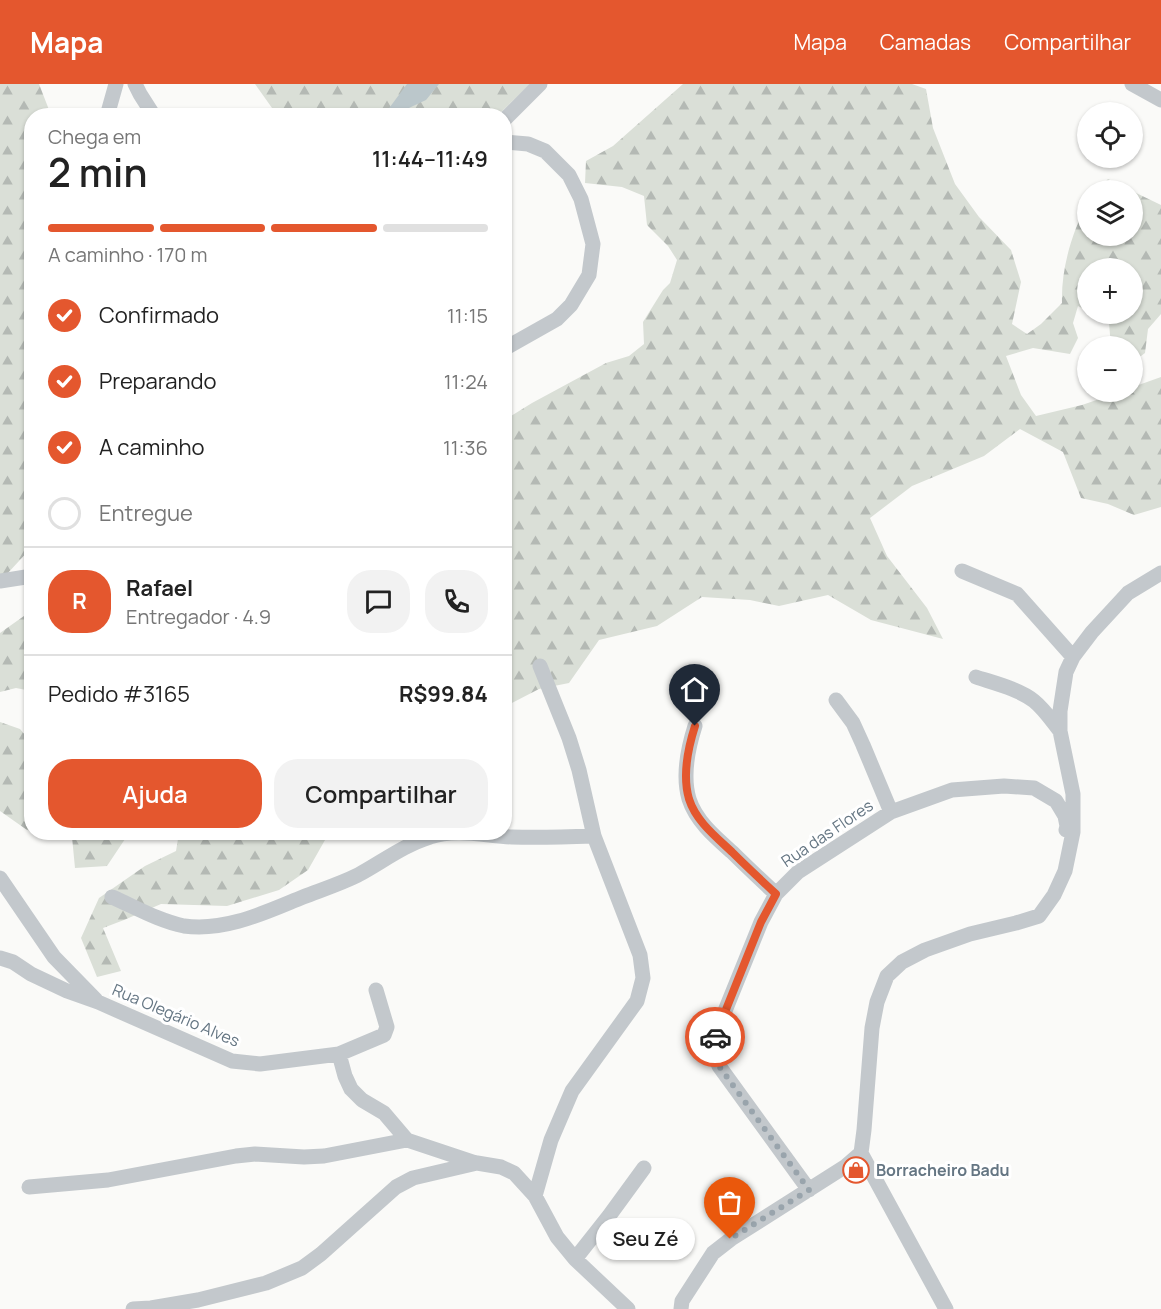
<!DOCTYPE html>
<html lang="pt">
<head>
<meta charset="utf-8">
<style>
  :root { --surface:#fff; --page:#f2f2f2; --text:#222; --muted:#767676; --line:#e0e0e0; --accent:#e4572e }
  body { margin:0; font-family:Manrope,sans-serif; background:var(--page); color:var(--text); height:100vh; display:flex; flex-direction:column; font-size:22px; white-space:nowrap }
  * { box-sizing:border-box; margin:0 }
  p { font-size:20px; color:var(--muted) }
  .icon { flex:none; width:33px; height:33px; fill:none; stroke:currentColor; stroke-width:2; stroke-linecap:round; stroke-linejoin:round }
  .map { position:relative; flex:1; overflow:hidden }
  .panel { position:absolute; left:24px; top:24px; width:488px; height:732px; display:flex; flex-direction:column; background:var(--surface); border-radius:24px; box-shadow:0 2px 4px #0004 }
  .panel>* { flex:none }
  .buttons { position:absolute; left:1077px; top:18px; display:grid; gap:12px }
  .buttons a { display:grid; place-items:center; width:66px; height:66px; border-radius:50%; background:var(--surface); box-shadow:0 2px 4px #0004; font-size:30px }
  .pin { position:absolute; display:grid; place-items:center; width:51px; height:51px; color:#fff; margin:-62px -26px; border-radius:50% 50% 50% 0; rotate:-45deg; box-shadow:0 0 6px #0007 }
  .pin .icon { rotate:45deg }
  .courier { position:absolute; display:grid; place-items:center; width:60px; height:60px; margin:-30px; border:4px solid #e4572e; border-radius:50%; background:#fff; color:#222; box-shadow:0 2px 8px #0007 }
  .bubble { position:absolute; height:42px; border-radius:21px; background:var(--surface); box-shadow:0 2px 4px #0004; font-size:20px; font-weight:600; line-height:42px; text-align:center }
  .overview em { font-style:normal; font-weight:600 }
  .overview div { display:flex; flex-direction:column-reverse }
  .overview { display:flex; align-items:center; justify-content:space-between; height:102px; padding:0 24px }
  h1 { font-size:39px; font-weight:600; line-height:45px }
  .bar { display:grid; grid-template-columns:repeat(4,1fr); gap:9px 6px; align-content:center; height:72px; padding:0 24px }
  .bar i { height:8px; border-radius:4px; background:var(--line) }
  .bar .current { background:var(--accent) }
  .bar p { grid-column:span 4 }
  .line { display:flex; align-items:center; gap:15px; padding:0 24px; border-top:2px solid var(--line) }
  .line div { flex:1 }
  .round { display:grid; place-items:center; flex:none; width:63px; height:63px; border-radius:24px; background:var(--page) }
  ol { padding:0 24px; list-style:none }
  li { display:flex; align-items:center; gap:18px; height:66px }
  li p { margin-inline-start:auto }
  li .icon { padding:6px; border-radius:50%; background:var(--accent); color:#fff; stroke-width:4 }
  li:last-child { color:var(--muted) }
  li i { width:33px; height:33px; border:3px solid var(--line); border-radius:50% }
  .cta { display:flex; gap:12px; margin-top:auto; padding:12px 24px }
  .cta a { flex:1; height:69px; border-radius:24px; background:var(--accent); color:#fff; font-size:24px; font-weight:600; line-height:69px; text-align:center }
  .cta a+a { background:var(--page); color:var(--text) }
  header { display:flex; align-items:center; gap:36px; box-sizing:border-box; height:84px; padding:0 30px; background:var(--accent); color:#fff }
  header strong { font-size:28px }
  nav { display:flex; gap:33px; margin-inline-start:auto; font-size:21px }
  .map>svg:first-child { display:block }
  .forest { fill:url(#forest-firs) }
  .water { fill:#bbc7cb }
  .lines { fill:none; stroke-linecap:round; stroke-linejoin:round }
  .minor { stroke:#c3c8cc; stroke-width:15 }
  .done { stroke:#99a4ac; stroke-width:6; stroke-dasharray:0 10.8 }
  .route { stroke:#e4572e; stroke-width:8 }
  .labels { text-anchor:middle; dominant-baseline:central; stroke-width:6; stroke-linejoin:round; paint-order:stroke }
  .street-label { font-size:16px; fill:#657683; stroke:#fff }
  .poi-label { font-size:16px; font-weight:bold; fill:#657683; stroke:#fff; text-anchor:start }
</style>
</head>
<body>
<header>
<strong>Mapa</strong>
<nav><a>Mapa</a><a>Camadas</a><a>Compartilhar</a></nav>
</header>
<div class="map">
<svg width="1161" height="1225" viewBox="0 0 1161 1225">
  <defs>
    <pattern id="forest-firs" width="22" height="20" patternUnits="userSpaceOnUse" patternTransform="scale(1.5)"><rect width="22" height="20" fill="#dadfd7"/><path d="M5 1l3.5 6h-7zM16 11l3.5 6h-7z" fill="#b4b9b4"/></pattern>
  </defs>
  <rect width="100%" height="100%" fill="#fafaf8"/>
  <path class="forest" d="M0,0H39L51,31L32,32L31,464L7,490H0Z
    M255,0H530L497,32L277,31Z
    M683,0H912L926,5L933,44L955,100L979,133L1011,166L1021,198L1012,240L1027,250L1041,240L1062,219C1061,184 1072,149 1087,119L1088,152H1132V107L1161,121V230L1148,245L1145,269L1133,278L1132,262H1111L1109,239L1093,230H1132V184H1088L1087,227L1078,222L1073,239L1078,254L1070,270L1033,264L1006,272L1021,311L1036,332L1082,321L1120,308H1132L1133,303L1161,293V423L1134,431L1108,420L1081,414L1063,368L1020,345L984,372L912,402L870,434L887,472L927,524L943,555L871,536L828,511L779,522L750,516L702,513L657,542L599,556L569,599L539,605L504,623V340L511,332L532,319L606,279L629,272L644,260L643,238L663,206L670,199L677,176L668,162L647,141L644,112L622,103L585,99L586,77L613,62Z
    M1108,95L1132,106H1098Z
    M31,527V607L16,604L0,608V549Z
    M0,638L20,645L31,658V747L27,746L0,727Z
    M43,749H129L107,782L75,784L72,753Z
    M179,749H329L308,786L279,806L227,822L161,820L124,836L103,844L121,887L97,893L81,854L99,814L145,782L176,767Z"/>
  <path class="water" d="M407,0H439L426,16L396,30L387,27Z"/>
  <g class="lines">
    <path class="minor" d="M135,0L140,10L154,32
      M1132,0L1161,16
      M107,32L116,0
      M504,36L540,0
      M504,58L528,60L545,67L569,91L581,115L593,160L589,191L571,221L557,235L504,265
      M962,487L1017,510L1073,573
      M0,497L32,492
      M540,582L569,654L579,686L594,752
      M976,593C994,599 1019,605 1034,617C1044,625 1052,637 1060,647
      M836,616L853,639L863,661L891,728
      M695,642C688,664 682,691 689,715C696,737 715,753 732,768C746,782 761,796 776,810
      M0,794L54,873L96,916
      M112,813C135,823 159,837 184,842C225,848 266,828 303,813C321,806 340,800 358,791C382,778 404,761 430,753C456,744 486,752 512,753C539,754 567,753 594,752L640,871L643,894L637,917L572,1007L551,1056L535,1112
      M0,874L13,878L31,890L67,907L98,918L232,977L260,980L339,970L345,992L351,1005L362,1016L384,1029L407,1056L476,1079
      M339,970L384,951L387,943L376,906
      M861,1069L946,1225
      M29,1103L108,1096L236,1072L255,1070L304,1073L324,1072L407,1056
      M809,1106L719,982L714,971L712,959L761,838L776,810L798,788L891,728L952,706L1004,702L1034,704L1056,717L1065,732L1067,742L1066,746
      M575,1175L609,1132L644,1084
      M133,1225L151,1224L198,1216L266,1199L302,1184L321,1170L396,1103L413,1094L477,1079L501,1083L514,1089L535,1112L557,1153L575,1175L628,1225
      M681,1225L682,1217L713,1169L731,1155L846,1082L861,1069L864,1046L872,944L877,918L887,892L902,878L925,866L970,850L1016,839L1039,832L1054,811L1065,787L1073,748V710L1060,647V627L1066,588L1073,573L1092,548L1128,509L1161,489"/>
  </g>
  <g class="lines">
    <path class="done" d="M715,953C711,964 714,973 719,982L809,1106L730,1155"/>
    <path class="route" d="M695,642C688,664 682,691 689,715C696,737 715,752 732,768C746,782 761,796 776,810L761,838L715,953"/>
  </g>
  <defs>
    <g id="shop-ring" transform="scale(1.35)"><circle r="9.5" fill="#fff" stroke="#e4572e" stroke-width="1.5"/><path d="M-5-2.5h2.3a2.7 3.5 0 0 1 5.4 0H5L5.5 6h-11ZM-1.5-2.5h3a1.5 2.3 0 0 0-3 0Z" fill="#e4572e"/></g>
  </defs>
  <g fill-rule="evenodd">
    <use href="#shop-ring" x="856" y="1086"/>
  </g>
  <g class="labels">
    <g class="street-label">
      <text transform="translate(827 749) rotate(-34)">Rua das Flores</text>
      <text transform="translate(176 931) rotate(23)">Rua Olegário Alves</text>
    </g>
    <g class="poi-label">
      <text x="876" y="1086">Borracheiro Badu</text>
    </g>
  </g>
</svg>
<div class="buttons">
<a><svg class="icon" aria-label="locate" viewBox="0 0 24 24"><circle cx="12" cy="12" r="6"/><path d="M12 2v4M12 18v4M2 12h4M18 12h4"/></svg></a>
<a><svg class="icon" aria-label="layers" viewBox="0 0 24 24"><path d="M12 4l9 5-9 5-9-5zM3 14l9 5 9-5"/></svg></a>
<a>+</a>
<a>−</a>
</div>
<div class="pin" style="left:730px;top:1155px;background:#ea580c"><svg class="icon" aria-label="bag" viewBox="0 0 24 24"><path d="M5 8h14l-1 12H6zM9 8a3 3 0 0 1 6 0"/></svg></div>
<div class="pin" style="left:695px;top:642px;background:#1f2937"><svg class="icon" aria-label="home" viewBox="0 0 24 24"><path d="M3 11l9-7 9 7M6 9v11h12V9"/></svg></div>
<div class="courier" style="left:715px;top:953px"><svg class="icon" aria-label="car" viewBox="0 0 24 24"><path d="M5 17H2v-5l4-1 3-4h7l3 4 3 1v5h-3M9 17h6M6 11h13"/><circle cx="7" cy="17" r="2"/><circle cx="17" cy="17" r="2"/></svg></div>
<div class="bubble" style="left:596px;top:1134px;width:99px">Seu Zé</div>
<section class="panel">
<div class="overview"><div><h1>2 min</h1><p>Chega em</p></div><em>11:44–11:49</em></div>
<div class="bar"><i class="current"></i><i class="current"></i><i class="current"></i><i></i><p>A caminho · 170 m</p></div>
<ol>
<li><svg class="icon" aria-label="check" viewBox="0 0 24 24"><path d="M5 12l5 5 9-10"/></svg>Confirmado<p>11:15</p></li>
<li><svg class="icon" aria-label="check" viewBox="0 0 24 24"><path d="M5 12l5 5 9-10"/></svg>Preparando<p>11:24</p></li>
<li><svg class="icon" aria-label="check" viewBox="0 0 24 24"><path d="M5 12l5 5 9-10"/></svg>A caminho<p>11:36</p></li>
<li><i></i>Entregue</li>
</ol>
<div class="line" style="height:108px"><b class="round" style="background:var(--accent);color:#fff">R</b><div><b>Rafael</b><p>Entregador · 4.9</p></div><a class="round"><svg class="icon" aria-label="chat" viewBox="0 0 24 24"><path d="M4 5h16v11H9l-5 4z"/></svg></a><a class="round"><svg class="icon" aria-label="phone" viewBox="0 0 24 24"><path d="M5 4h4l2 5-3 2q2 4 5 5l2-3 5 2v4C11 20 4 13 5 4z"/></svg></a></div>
<div class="line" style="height:78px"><div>Pedido #3165</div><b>R$99.84</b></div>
<div class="cta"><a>Ajuda</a><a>Compartilhar</a></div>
</section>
</div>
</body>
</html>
